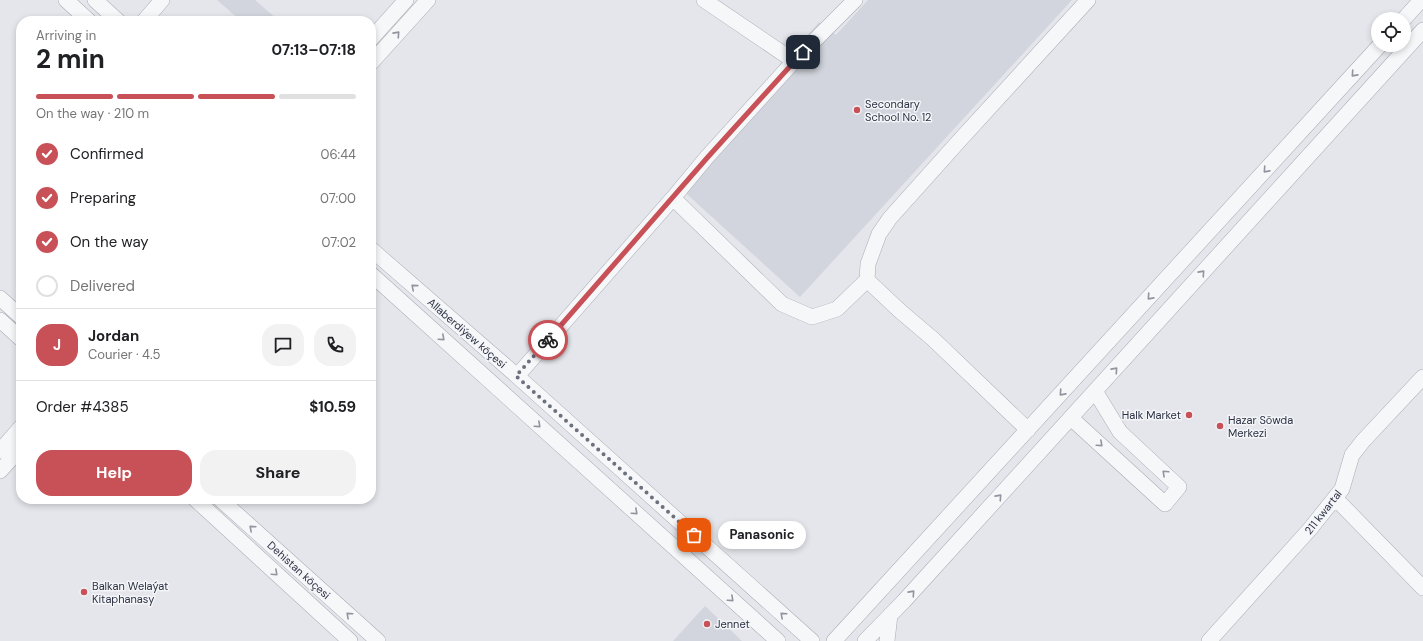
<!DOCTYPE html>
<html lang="en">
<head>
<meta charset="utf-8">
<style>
  :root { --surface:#fff; --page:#f2f2f2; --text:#202124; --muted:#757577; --line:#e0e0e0; --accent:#c85158 }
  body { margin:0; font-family:"DM Sans",sans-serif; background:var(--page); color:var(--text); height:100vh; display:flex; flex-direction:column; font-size:15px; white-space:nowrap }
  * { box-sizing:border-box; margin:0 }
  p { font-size:13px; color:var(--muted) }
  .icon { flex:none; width:22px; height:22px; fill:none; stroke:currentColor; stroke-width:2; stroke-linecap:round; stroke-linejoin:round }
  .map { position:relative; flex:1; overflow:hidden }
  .details { position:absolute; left:16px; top:16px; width:360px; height:488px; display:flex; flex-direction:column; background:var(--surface); border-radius:16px; box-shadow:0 2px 6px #0003 }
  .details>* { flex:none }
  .fabs { position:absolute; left:1371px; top:12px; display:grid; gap:8px }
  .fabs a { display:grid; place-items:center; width:40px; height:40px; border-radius:50%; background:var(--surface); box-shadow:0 2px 6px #0003; font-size:20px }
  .pin { position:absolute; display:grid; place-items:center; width:34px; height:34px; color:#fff; margin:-17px; border-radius:8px; box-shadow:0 2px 6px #0006 }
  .courier { position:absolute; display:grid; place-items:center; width:40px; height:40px; margin:-20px; border:3px solid #c85158; border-radius:50%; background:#fff; color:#222; box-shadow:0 1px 5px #0007 }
  .bubble { position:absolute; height:28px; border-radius:14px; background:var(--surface); box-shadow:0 2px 6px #0003; font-size:13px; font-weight:700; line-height:28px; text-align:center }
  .summary em { font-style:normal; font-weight:700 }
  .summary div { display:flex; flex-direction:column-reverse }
  .summary { display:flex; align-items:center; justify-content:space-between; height:68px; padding:0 20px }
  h1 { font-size:26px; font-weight:700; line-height:30px }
  .bar { display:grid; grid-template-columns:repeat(4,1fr); gap:6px 4px; align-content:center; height:48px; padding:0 20px }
  .bar i { height:5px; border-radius:3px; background:var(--line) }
  .bar .on { background:var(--accent) }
  .bar p { grid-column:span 4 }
  .line { display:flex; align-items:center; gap:10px; padding:0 20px; border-top:1px solid var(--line) }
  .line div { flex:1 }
  .round { display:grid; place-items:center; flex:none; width:42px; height:42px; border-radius:16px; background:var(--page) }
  ol { padding:0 20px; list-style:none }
  li { display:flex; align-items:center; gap:12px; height:44px }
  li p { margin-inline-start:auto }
  li .icon { padding:4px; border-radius:50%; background:var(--accent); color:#fff; stroke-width:4 }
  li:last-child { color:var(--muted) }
  li i { width:22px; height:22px; border:2px solid var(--line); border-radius:50% }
  .button { display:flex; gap:8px; margin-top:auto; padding:8px 20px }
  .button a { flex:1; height:46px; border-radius:16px; background:var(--accent); color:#fff; font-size:16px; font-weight:700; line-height:46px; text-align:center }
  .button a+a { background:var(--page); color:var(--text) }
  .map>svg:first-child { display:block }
  .built { fill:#d2d5dd }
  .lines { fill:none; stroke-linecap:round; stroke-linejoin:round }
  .minor-casing { stroke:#a9acb5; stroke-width:16 }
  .minor { stroke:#f6f7f9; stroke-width:15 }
  .oneway { stroke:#91949e }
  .done { stroke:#6c717e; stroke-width:4; stroke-dasharray:0 7.2 }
  .route { stroke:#c85158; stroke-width:5 }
  .poi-dot { fill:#c85158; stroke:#f4f5f8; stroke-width:1.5 }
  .labels { text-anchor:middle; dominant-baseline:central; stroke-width:3; stroke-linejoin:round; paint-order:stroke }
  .poi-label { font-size:11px; fill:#2c3243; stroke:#f4f5f8; text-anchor:start }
  .street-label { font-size:11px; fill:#2c3243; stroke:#f4f5f8 }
</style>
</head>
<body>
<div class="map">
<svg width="1423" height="641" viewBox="0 0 1423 641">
  <rect width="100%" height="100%" fill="#e4e6eb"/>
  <path class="built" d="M217,0H255L279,21H241Z
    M868,0H1072L800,297L678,186L819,22L836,35Z
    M705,606L742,641H673Z"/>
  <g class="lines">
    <g class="minor-casing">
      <path id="minor" d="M66,0L89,21
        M95,0L118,21
        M704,0L794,61
        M1404,19L1421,0
        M144,21L162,0
        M371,39L406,0
        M371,63L428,0
        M673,198L707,157L794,61L855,0
        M371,249L517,376L812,641
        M371,274L778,641
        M867,280L868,264L879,234L890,218L959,141L1088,0
        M0,298L21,317
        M0,320L21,339
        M517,376L673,198L782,304L812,317L837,309L867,280L900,311L933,339L1028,430
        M1071,418L1165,504L1179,487L1120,432L1095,391
        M0,451L21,427
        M0,471L21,448
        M1335,498L1423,588
        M195,499L350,641
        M220,499L378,641
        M834,641L1380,45
        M865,641L904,601L1423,30
        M887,641L890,615
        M1209,641L1310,529L1342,489L1352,455L1363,441L1423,377"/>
    </g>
    <use href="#minor" class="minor"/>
  </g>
  <defs><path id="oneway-chevron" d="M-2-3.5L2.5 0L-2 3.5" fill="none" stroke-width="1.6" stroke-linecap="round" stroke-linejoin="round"/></defs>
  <g class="oneway">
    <use href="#oneway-chevron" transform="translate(397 34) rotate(-48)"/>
    <use href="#oneway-chevron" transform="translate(1354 74) rotate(132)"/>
    <use href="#oneway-chevron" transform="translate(1266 170) rotate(132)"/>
    <use href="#oneway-chevron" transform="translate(1202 273) rotate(-48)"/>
    <use href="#oneway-chevron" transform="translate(414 287) rotate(-139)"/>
    <use href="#oneway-chevron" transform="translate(1150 297) rotate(132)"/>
    <use href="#oneway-chevron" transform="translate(442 338) rotate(42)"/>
    <use href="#oneway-chevron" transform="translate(1115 370) rotate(-48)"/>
    <use href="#oneway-chevron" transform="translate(1062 393) rotate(132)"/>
    <use href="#oneway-chevron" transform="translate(538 425) rotate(42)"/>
    <use href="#oneway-chevron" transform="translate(1100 444) rotate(42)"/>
    <use href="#oneway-chevron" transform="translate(1165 473) rotate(-137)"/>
    <use href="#oneway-chevron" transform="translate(999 497) rotate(-48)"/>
    <use href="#oneway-chevron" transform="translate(635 512) rotate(42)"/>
    <use href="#oneway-chevron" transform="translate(252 528) rotate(-138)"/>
    <use href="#oneway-chevron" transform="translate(275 573) rotate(43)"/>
    <use href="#oneway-chevron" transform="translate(912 593) rotate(-48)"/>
    <use href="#oneway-chevron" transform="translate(731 599) rotate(42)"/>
    <use href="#oneway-chevron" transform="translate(349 615) rotate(-138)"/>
    <use href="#oneway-chevron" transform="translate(783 615) rotate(-138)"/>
  </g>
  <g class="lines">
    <path class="done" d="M548,340L516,376L694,535"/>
    <path class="route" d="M548,340L707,158L803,52"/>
  </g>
  <g class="poi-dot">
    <circle cx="857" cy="110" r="4"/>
    <circle cx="1189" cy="415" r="4"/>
    <circle cx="1220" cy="426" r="4"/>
    <circle cx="84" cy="592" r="4"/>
    <circle cx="707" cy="624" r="4"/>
  </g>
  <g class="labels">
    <g class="poi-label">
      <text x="865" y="104">Secondary<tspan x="865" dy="13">School No. 12</tspan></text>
      <text x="1181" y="415" text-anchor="end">Halk Market</text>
      <text x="1228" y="420">Hazar Söwda<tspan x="1228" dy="13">Merkezi</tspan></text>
      <text x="92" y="586">Balkan Welaýat<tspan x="92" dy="13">Kitaphanasy</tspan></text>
      <text x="715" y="624">Jennet</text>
    </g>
    <g class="street-label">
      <text transform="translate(467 333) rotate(41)">Allaberdiýew köçesi</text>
      <text transform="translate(1323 512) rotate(-52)">211 kwartal</text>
      <text transform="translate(299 570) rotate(42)">Dehistan köçesi</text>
    </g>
  </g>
</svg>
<div class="fabs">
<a><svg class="icon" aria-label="locate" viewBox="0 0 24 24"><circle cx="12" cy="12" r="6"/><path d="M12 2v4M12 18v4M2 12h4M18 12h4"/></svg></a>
</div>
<div class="pin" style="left:694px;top:535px;background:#ea580c"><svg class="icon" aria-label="bag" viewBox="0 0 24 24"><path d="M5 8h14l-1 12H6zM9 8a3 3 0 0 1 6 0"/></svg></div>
<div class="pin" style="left:803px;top:52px;background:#1f2937"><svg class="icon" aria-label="home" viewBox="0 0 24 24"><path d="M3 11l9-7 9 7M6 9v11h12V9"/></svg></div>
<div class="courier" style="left:548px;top:340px"><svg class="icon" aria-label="bike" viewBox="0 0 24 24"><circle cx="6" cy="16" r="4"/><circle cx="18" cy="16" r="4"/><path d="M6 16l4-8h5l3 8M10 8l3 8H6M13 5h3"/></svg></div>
<div class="bubble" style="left:718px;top:521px;width:88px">Panasonic</div>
<section class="details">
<div class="summary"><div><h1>2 min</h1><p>Arriving in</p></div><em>07:13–07:18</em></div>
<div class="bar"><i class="on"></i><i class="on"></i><i class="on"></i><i></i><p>On the way · 210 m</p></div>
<ol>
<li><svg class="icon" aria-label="check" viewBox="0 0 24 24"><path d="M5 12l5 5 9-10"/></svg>Confirmed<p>06:44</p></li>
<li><svg class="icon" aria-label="check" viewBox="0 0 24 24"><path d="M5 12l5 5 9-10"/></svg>Preparing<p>07:00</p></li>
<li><svg class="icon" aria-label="check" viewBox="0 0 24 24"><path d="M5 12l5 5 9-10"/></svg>On the way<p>07:02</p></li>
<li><i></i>Delivered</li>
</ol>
<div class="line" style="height:72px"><b class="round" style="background:var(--accent);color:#fff">J</b><div><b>Jordan</b><p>Courier · 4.5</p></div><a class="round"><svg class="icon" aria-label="chat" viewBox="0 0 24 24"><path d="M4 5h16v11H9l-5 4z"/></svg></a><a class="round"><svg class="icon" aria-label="phone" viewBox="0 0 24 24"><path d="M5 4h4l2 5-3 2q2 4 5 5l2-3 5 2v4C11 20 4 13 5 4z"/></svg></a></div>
<div class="line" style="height:52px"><div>Order #4385</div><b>$10.59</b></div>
<div class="button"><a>Help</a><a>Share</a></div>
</section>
</div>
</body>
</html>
